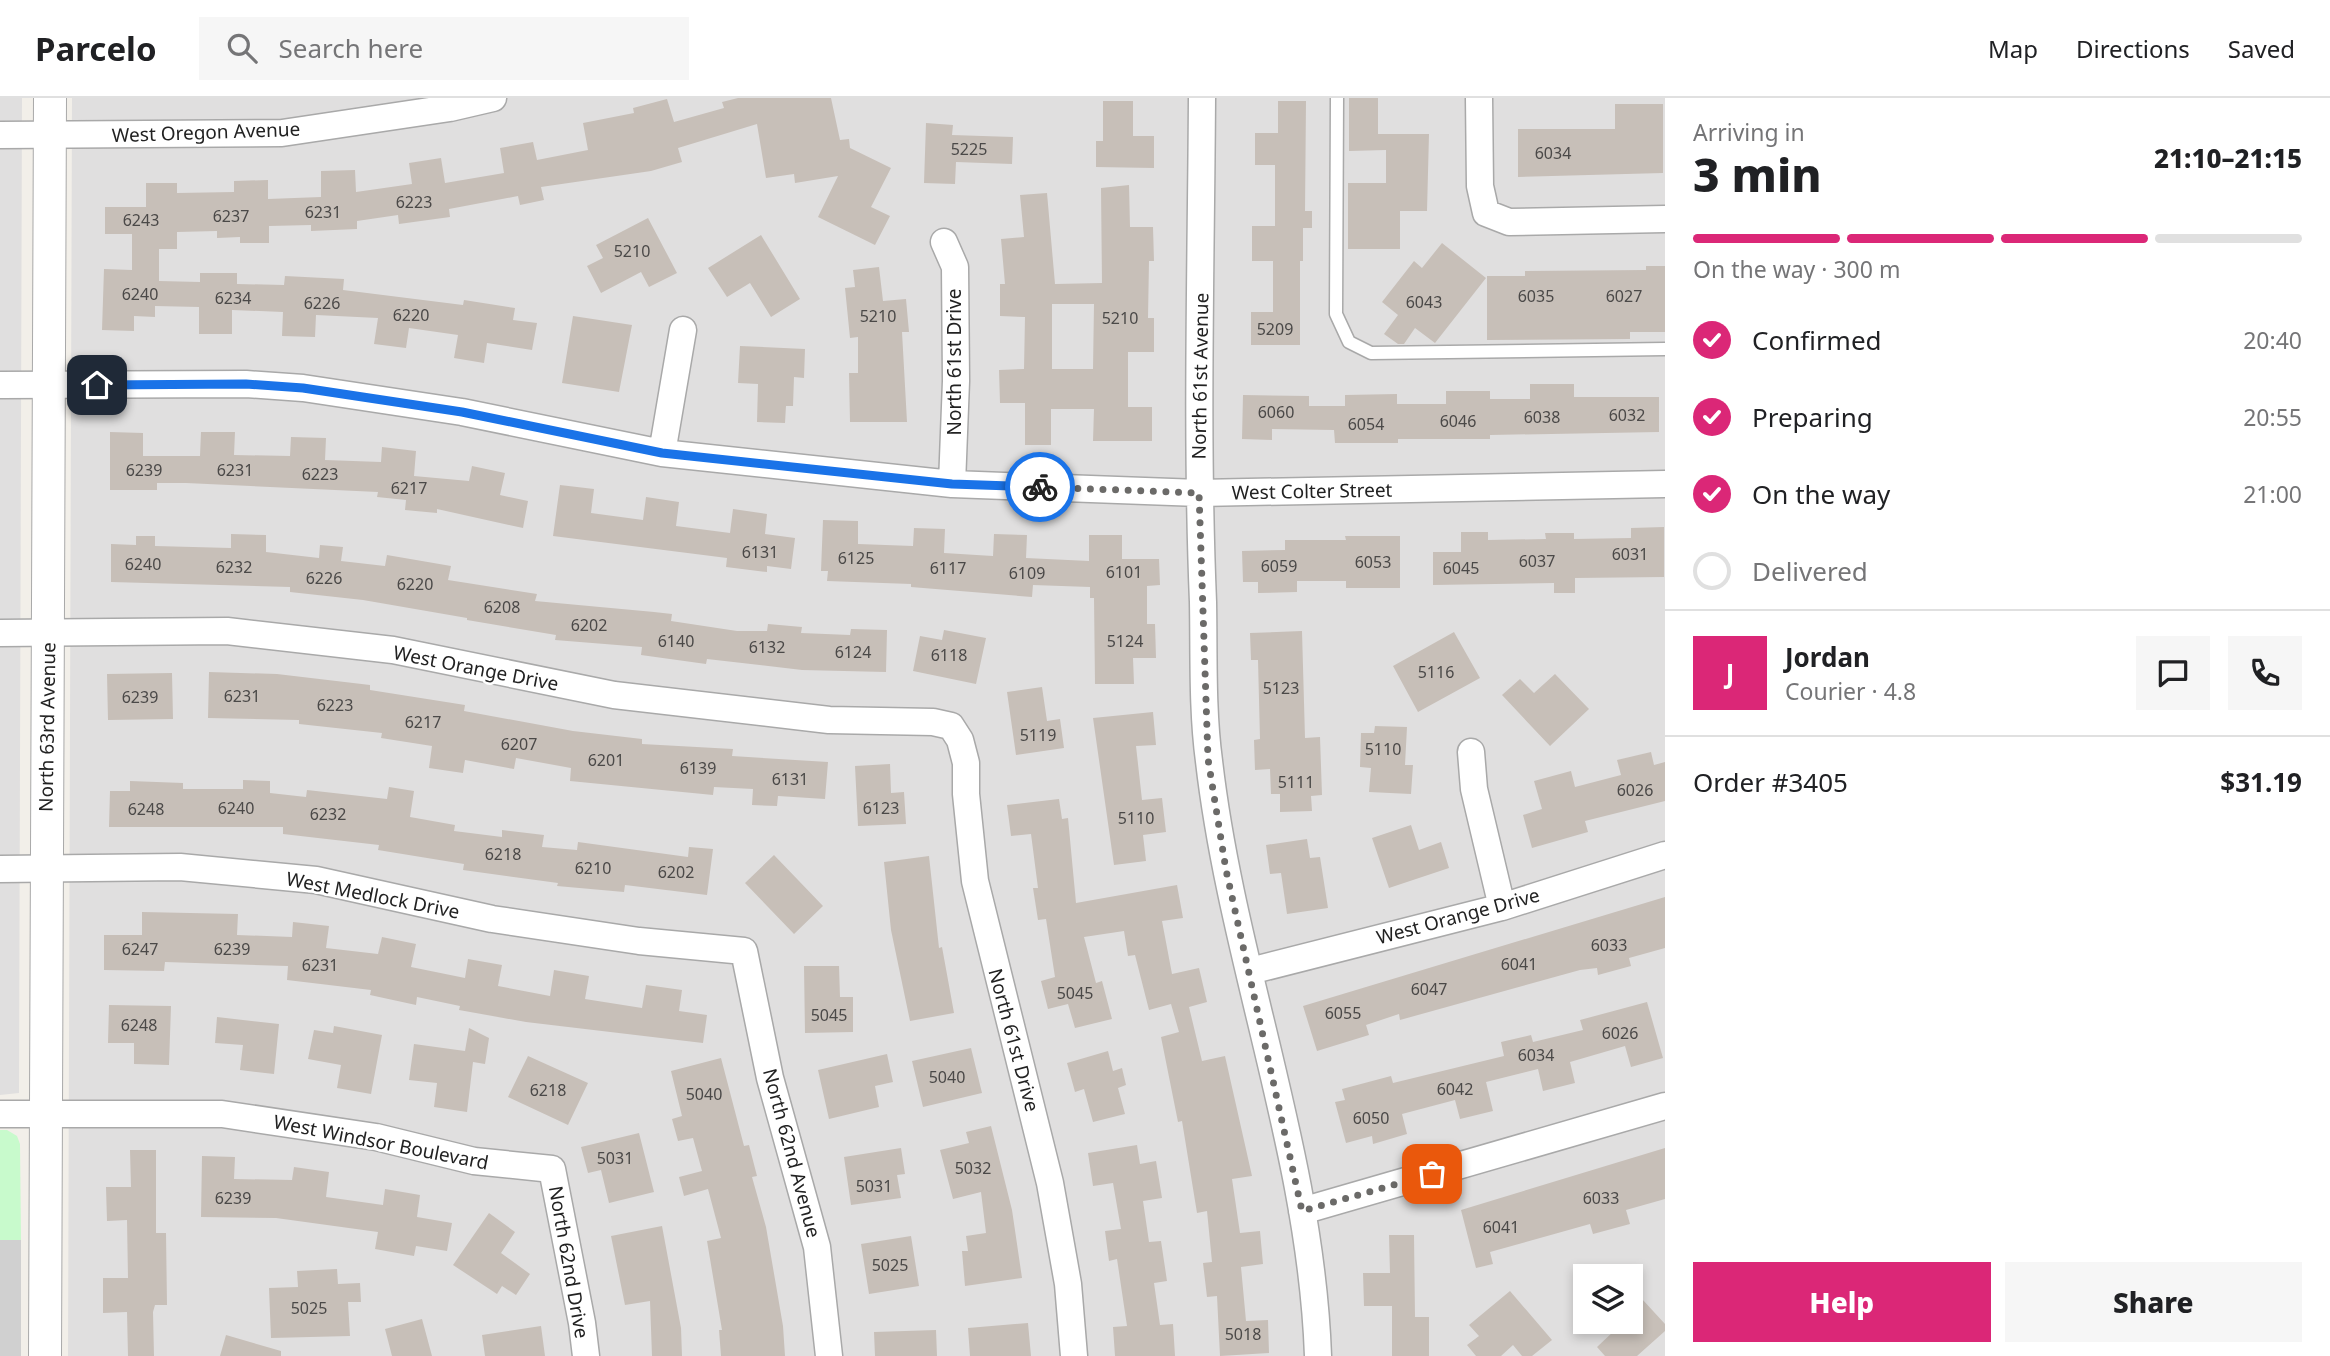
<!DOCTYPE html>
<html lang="en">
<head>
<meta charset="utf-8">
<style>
  :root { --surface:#fff; --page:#f6f6f6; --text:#202124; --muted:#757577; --line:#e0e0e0; --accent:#db2777 }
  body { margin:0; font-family:"Noto Sans",sans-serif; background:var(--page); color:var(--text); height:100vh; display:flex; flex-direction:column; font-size:26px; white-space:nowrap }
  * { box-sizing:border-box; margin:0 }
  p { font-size:23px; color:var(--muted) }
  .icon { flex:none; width:38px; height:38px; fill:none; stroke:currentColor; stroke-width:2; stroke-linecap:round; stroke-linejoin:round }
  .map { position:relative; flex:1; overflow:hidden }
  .side { display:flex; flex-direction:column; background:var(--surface); width:665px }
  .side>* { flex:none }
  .buttons { position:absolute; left:1573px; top:1166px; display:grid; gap:14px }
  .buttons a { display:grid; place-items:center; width:70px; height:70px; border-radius:0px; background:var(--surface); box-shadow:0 4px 10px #0003; font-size:35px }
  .pin { position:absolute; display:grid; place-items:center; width:60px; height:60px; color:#fff; margin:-30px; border-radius:14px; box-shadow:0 4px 10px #0006 }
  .courier { position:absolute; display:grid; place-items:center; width:70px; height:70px; margin:-35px; border:5px solid #1a73e8; border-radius:50%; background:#fff; color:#222; box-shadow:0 2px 9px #0007 }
  .overview em { font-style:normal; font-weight:800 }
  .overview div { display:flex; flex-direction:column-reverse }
  .overview { display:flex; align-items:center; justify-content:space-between; height:119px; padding:0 28px }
  h1 { font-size:46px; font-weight:800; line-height:52px }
  .bar { display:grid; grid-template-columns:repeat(4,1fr); gap:10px 7px; align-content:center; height:84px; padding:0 28px }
  .bar i { height:9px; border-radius:5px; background:var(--line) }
  .bar .on { background:var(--accent) }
  .bar p { grid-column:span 4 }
  .line { display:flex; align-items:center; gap:18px; padding:0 28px; border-top:2px solid var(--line) }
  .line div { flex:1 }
  .round { display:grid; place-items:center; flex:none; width:74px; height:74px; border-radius:0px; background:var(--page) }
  ol { padding:0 28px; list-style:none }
  li { display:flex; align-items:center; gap:21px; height:77px }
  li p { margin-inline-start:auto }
  li .icon { padding:7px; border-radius:50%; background:var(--accent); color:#fff; stroke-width:4 }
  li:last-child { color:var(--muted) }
  li i { width:38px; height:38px; border:4px solid var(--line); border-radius:50% }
  .cta { display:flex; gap:14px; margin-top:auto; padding:14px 28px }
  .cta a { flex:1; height:80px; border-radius:0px; background:var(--accent); color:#fff; font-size:28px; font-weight:800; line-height:80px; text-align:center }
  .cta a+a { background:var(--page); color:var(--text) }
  header { display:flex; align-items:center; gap:42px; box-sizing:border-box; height:98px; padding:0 35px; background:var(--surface); border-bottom:2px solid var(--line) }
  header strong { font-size:33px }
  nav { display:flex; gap:38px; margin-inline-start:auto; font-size:24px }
  .search { width:490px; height:63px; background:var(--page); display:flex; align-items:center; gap:18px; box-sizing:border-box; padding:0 24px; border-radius:0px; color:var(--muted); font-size:26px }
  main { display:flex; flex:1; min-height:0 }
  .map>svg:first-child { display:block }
  .residential { fill:#e0dfdf; fill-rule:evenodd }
  .religious { fill:#d0d0d0 }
  .park { fill:#c8facc }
  .building { fill:#c7bfb8; fill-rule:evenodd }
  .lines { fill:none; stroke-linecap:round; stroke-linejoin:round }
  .service-casing { stroke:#a9a9a9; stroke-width:15 }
  .minor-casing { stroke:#a9a9a9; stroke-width:29 }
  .tertiary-casing { stroke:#a9a9a9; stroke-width:34 }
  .service { stroke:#fff; stroke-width:12 }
  .minor { stroke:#fff; stroke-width:26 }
  .tertiary { stroke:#fff; stroke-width:32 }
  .done { stroke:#6b6a68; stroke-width:7; stroke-dasharray:0 12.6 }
  .route { stroke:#1a73e8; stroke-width:9 }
  .labels { text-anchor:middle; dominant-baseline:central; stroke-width:5; stroke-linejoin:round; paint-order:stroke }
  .number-label { font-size:16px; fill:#4b4948 }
  .street-label { font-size:19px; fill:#222; stroke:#fff }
</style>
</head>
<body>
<header>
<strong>Parcelo</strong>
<div class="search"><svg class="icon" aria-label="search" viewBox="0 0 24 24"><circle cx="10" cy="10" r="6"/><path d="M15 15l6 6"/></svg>Search here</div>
<nav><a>Map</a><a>Directions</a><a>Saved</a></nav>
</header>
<main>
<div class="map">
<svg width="1665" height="1258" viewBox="0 0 1665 1258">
  <rect width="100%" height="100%" fill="#f2efe9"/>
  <path class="residential" d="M0,0H22L19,995L0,997Z
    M72,0H1665V1258H68ZM1586,1178H1631V1223H1586Z"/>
  <path class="religious" d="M0,1142H21V1258H0Z"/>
  <path class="park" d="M7,1032L17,1038L20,1046L21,1142H0V1032Z"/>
  <path class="building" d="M738,0H831L840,42L849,41L850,50L891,70L871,109L890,118L875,147L818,119L838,78L795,85L794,76L766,80L757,26L678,50L682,64L651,73L541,89L544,102L520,107L518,98L449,111L450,119L399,126L398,117L357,123V131L311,133V127L269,128V145H240V139L217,140V133L177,134V151H159V183L200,184V175H237V186L284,187L285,178L344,181L343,192L463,207L464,202L515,210L513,222L537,225L532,252L487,245L484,265L454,260L458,237L409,230L406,250L374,246L378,220L316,217L315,239L282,238L283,214L232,212V236H199V209L155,208V219L134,218V233L102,232L104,171L132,172V136H105V109H146V85H177V95L234,94V83L268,82V101L321,99V73L355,72L356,94L412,86L409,65L441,60L445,85L504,75L500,50L533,44L537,62L588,52L583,25L634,15L633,10L667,1L674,24L724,10L722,4Z
    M1349,0H1378V36H1429L1427,113H1400V151H1348V85H1386V52L1349,53Z
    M1103,3H1133V38H1154V70L1096,69V43H1103Z
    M1278,3H1306L1305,113H1312V130H1303V163H1300V247H1251V214H1273V163H1252V128H1275V67H1255V35H1278Z
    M1615,6H1663V75L1518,79V31H1615Z
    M926,25L953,27L952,37L1013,39L1012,66L956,64L955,86L924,85Z
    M1129,87L1130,129H1153L1154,163H1149L1148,220H1154V254H1128V309H1152V343H1093L1094,311H1051V347H1025V305H1000L999,272L1024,271L1025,219L1000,218V186H1005L1001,141L1024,139L1020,97L1047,95L1055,186L1102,185L1101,90ZM1052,206H1094L1093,271H1052Z
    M648,120L677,175L649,189L641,174L601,195L587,168L603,160L596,147Z
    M761,137L800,201L771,219L750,185L727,199L708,170Z
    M1442,145L1486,180L1435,245L1415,230L1404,246H1398L1384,236L1398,217L1382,204L1414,163L1422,170Z
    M1646,168H1665V234H1630V241L1487,242V178H1525V173L1646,172Z
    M879,169L883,203L906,201L909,234H902L907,324H850L849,275H858V239L850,240L845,190L855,189L853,172Z
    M573,218L632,227L619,294L562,285Z
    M740,248L805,251L804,280L794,279L793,308H786L785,325L757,324L758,286L738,285Z
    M1530,286H1574V299H1659V334L1490,337V341H1398V345H1335L1334,332L1272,331V342L1242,341L1243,297L1309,298V308H1345V297L1397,296V306H1446V293H1490V301H1530Z
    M110,334L143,335V358H200L201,334H235L234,357L290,358L291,339L326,340L325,362L381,364L382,349L416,353L414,378L469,383L472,368L505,375L500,397L528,403L523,430L437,411V415L405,412L406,402L377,399L378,394L186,385H157V392H110Z
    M560,387L594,391L591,415L643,422L646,399L679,404L676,428L730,435L733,411L767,416L765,436L795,440L791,471L767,468V474L726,469L727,460L553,438Z
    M823,422L858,423V446L913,448L914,430L945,431L944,455L993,458L994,436L1027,437L1026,460L1089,463V437H1122V461H1159L1160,487L1147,488V526H1155L1156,560H1133L1134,586H1095L1094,500H1090V489L1033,487L1032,499L911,489V486L827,483L828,473H821Z
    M1664,429V479L1575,480V495H1554V485L1433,487V454H1461V434H1488V442L1546,441L1545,435H1574V441L1631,440V430Z
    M231,436L266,437V454L319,460L320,447L343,449L341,463L385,468L387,457L451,468L448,482L537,496L535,503L654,514L672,516L671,523L737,533H767L768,526L802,529L801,535L850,537L851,531L887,532L886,574L802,572L707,561L706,566L641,557L642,549L555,542L556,537L467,522V520L363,502L290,494V489L111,484V446L136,447V438H155V448L231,450Z
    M1345,438H1400V490H1346V483H1297V494L1258,495V484H1243L1242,453L1285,452V442H1346Z
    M944,532L986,540L976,586L913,573L920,538L942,542Z
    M1302,533L1305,640L1320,639L1322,697L1311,698L1312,713L1280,714V696H1271L1270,671L1255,672L1254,642L1260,641L1258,562H1251L1250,535Z
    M1454,534L1480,580L1418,614L1393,568Z
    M209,574L277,576L370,587V592L465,607L464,613L573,633L642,641V646L733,651L732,658L828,664L825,701L778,698L777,708L752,707L753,691L714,689L713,697L570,683L571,670L516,660L514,671L465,662L463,675L429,670L432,648L381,640L382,635L299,626V622L208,620Z
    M172,575L173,621L108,622L107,576Z
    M1555,576L1589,611L1550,648L1502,597L1520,581L1534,595Z
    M1042,589L1047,623L1060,621L1064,650L1016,657L1007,594Z
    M1153,614L1156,647L1136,648L1142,702L1162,700L1166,734L1143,737L1146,763L1114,767L1093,620Z
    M1375,628L1407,629L1405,667H1413L1411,696L1369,694L1371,670L1360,669L1361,635H1374Z
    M1651,654L1654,667L1665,664V703L1585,723L1588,734L1532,750L1523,717L1542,711L1534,683L1571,673L1575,689L1621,677L1617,662Z
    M890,666L891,695L904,694L906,726L858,728L855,668Z
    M243,682L270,683V695L306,699L307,692L387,701L389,689L414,693L410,719L455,727L454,733L502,739V732L544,737L542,749L577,752L578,744L688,759L689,749L713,751L707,797L625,787L624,794L557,788L558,785L463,772L464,766L378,752L379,747L283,736V729H109L110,693H130V683L183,685V691H243Z
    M1059,701L1062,721L1068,720L1076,805L1177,787L1183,820L1162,823L1172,876L1199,870L1207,904L1189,909L1202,963L1225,958L1252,1078L1232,1081L1240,1135L1260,1133L1263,1166L1241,1169L1246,1223L1268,1222L1269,1255L1220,1258L1217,1198L1207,1199L1203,1165L1212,1164L1207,1113L1197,1115L1182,1023L1178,1024L1161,939L1179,934L1171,906L1149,912L1135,857L1128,858L1124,833L1084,839L1096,885L1102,883L1112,921L1075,930L1068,906L1048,911L1041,883L1055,879L1046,821L1038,822L1033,790H1038L1031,736L1011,738L1007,707Z
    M1411,727L1419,752L1441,744L1449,770L1389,790L1372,740Z
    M1307,741L1310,760L1320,759L1328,810L1287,816L1281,775L1270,776L1266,747Z
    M774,757L823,808L794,836L745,785Z
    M929,758L939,850L942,849L954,915L910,923L891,832L884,764Z
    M1665,799V850L1629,860L1631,868L1598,877L1597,870L1580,872L1400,922L1399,916L1366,927L1369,937L1317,953L1303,908Z
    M142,814L238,816L237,837L292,839L293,824L329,828L326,850L378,856L382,839L416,846L411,869L465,880L468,861L502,867L498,888L550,898L554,872L589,878L585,901L642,910L646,887L682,892L679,913L707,917L703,945L526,924L459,912L460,908L417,899L416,907L370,897L371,892L287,882L288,868L165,864L164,873L104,872V837H142Z
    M804,868H839L840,899H853V934L805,935Z
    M1647,904L1663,960L1631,969L1625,948L1570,964L1575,985L1543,993L1538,971L1486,984L1493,1013L1460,1021L1455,1002L1402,1016L1407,1036L1373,1046L1372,1038L1346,1045L1335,1004L1345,1002L1342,991L1391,978L1393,985L1504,958L1501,944L1531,937L1533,944L1583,932L1580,922Z
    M109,907L171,908L169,967L134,966V945H108Z
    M217,919L279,926L274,976L240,972L243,947L215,945Z
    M334,928L382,937L371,996L337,990L341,967L308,961L314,932L333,935Z
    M469,930L489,940L485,966L473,964L467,1014L434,1009L437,985L409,982L414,946L465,953Z
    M971,950L982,995L923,1009L912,963Z
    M1108,953L1113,973L1122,970L1126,987L1118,990L1125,1016L1093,1024L1084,991L1075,994L1067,965Z
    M887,956L893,984L875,988L879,1009L829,1021L818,972Z
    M528,958L588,985L568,1027L508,999Z
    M721,960L744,1048L749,1047L757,1078L752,1079L766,1129L783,1228L785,1258H721L719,1232H722L707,1143L721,1140L708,1091L684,1098L679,1079L702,1073L693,1040L678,1043L672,1021L682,1018L671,973Z
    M991,1028L1012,1112L1022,1180L965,1188L962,1153H968L966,1138L986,1135L981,1094L953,1101L940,1052L969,1045L966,1034Z
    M639,1035L654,1094L609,1105L601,1072L588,1075L581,1049Z
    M1137,1047L1140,1066L1156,1063L1162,1100L1143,1103L1149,1144L1161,1143L1167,1183L1154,1185L1160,1227L1173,1226L1175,1258H1115L1113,1229L1127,1228L1117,1161L1109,1163L1105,1133L1121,1131L1113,1085L1093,1088L1088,1055Z
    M901,1050L905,1076L897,1077L901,1100L851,1107L844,1059Z
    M1665,1050V1101L1626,1112L1630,1126L1593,1136L1590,1126L1490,1154L1493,1166L1476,1170L1461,1112Z
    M130,1052H156V1135H166L167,1207H155L153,1214L154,1258H128L127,1214L103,1215V1180H128L127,1122L107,1123L106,1089H131Z
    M202,1058L235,1059L234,1081L292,1082L294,1069L329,1074L326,1099L383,1107L385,1091L420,1097L417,1119L452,1125L447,1153L416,1148L414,1158L375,1151L378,1134L276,1120L201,1119Z
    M489,1115L515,1134L501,1155L530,1176L516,1197L502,1188L497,1196L453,1167Z
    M662,1128L681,1230L682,1258H652L650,1203L625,1207L611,1138Z
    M1389,1137H1414L1415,1219H1429V1258H1392V1208H1364L1363,1175H1390Z
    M911,1138L919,1188L869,1196L861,1146Z
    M337,1171L338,1186L360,1185L361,1204H348L350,1238L271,1240L269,1190L298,1189L297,1173Z
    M1631,1189L1665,1226V1233L1637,1258H1605L1597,1249L1615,1232L1606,1223H1631Z
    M1510,1193L1552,1242L1532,1258H1522L1513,1247L1501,1258H1476L1467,1247L1479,1238L1469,1227Z
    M422,1221L432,1258H392L385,1231Z
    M1028,1225L1031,1258H970L968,1230Z
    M541,1228L545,1258H485L482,1237Z
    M936,1232L937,1258H875L874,1234Z
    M226,1237L281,1253V1258H220Z"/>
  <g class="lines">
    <g class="service-casing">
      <path id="service" d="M1337,0L1336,216L1349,244L1371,255L1665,251"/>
    </g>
    <g class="minor-casing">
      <path id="minor" d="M1202,0C1201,168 1196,336 1203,504C1204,556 1202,611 1209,663C1232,863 1311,1055 1318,1258
        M1479,0L1480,88L1486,115L1509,124L1665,121
        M0,37L282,35L450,10L493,0
        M944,144L955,169L956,283L952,386
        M0,287L246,286L303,290L462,314L662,355L952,386L1199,395L1665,386
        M662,355L683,232
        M0,535L227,533L393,552L614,597L829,622L933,624L951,628L960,642L966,665V696L975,783L1050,1085L1068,1186L1074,1258
        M1471,654L1474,691L1502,809
        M0,771L180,769L316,782L492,821L639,843L744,853L770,980L817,1149L829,1258
        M1250,873L1502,809L1665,757
        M0,1016H222L376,1039L474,1063L552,1071L582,1225L586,1258
        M1302,1113L1665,1008"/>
    </g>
    <g class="tertiary-casing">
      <path id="tertiary" d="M45,1258L50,0"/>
    </g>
    <use href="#service" class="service"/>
    <use href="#minor" class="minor"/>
    <use href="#tertiary" class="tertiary"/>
  </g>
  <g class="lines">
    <path class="done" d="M1040,389L1199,395L1208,661L1226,772L1302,1113L1432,1076"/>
    <path class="route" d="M97,287L246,286L303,290L462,314L662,355L952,386L1040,389"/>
  </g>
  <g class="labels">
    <g class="number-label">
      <text x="969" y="51">5225</text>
      <text x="1553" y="55">6034</text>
      <text x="414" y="104">6223</text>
      <text x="323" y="114">6231</text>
      <text x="231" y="118">6237</text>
      <text x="141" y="122">6243</text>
      <text x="632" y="153">5210</text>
      <text x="140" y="196">6240</text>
      <text x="1536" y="198">6035</text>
      <text x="1624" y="198">6027</text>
      <text x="233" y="200">6234</text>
      <text x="1424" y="204">6043</text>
      <text x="322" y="205">6226</text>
      <text x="411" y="217">6220</text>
      <text x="878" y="218">5210</text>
      <text x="1120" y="220">5210</text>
      <text x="1275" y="231">5209</text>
      <text x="1276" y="314">6060</text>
      <text x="1627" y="317">6032</text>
      <text x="1542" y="319">6038</text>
      <text x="1458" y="323">6046</text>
      <text x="1366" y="326">6054</text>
      <text x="144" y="372">6239</text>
      <text x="235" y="372">6231</text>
      <text x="320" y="376">6223</text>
      <text x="409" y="390">6217</text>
      <text x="760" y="454">6131</text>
      <text x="1630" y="456">6031</text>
      <text x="856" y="460">6125</text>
      <text x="1537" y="463">6037</text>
      <text x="1373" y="464">6053</text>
      <text x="143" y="466">6240</text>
      <text x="1279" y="468">6059</text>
      <text x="234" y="469">6232</text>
      <text x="948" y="470">6117</text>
      <text x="1461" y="470">6045</text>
      <text x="1124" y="474">6101</text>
      <text x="1027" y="475">6109</text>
      <text x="324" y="480">6226</text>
      <text x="415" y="486">6220</text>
      <text x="502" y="509">6208</text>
      <text x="589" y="527">6202</text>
      <text x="676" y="543">6140</text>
      <text x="1125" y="543">5124</text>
      <text x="767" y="549">6132</text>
      <text x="853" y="554">6124</text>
      <text x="949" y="557">6118</text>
      <text x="1436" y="574">5116</text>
      <text x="1281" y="590">5123</text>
      <text x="242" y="598">6231</text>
      <text x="140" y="599">6239</text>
      <text x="335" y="607">6223</text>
      <text x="423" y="624">6217</text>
      <text x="1038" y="637">5119</text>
      <text x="519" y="646">6207</text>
      <text x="1383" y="651">5110</text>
      <text x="606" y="662">6201</text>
      <text x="698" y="670">6139</text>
      <text x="790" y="681">6131</text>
      <text x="1296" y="684">5111</text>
      <text x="1635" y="692">6026</text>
      <text x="236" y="710">6240</text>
      <text x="881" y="710">6123</text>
      <text x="146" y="711">6248</text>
      <text x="328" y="716">6232</text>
      <text x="1136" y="720">5110</text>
      <text x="503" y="756">6218</text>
      <text x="593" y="770">6210</text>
      <text x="676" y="774">6202</text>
      <text x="1609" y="847">6033</text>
      <text x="140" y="851">6247</text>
      <text x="232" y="851">6239</text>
      <text x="1519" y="866">6041</text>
      <text x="320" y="867">6231</text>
      <text x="1429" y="891">6047</text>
      <text x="1075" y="895">5045</text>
      <text x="1343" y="915">6055</text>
      <text x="829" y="917">5045</text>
      <text x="139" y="927">6248</text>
      <text x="1620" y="935">6026</text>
      <text x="1536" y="957">6034</text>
      <text x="947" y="979">5040</text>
      <text x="1455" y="991">6042</text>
      <text x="548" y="992">6218</text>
      <text x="704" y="996">5040</text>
      <text x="1371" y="1020">6050</text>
      <text x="615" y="1060">5031</text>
      <text x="973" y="1070">5032</text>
      <text x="874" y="1088">5031</text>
      <text x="233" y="1100">6239</text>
      <text x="1601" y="1100">6033</text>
      <text x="1501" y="1129">6041</text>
      <text x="890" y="1167">5025</text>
      <text x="309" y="1210">5025</text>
      <text x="1243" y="1236">5018</text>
    </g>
    <g class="street-label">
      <text transform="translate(206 34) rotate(-2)">West Oregon Avenue</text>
      <text transform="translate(954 264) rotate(-90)">North 61st Drive</text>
      <text transform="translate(1200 278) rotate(-89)">North 61st Avenue</text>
      <text transform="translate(1312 393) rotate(-1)">West Colter Street</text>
      <text transform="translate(476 570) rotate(11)">West Orange Drive</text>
      <text transform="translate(47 629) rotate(-89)">North 63rd Avenue</text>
      <text transform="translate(373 797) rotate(11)">West Medlock Drive</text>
      <text transform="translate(1458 818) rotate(-15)">West Orange Drive</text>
      <text transform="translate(1014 942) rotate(75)">North 61st Drive</text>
      <text transform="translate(381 1044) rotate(11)">West Windsor Boulevard</text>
      <text transform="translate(792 1055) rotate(75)">North 62nd Avenue</text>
      <text transform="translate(569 1164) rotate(80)">North 62nd Drive</text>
    </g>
  </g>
</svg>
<div class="buttons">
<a><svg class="icon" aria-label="layers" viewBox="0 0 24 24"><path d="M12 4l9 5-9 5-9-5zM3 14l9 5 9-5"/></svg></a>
</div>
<div class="pin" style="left:1432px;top:1076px;background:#ea580c"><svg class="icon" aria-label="bag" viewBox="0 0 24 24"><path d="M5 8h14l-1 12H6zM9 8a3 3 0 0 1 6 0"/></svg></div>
<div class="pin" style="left:97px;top:287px;background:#1f2937"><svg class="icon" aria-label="home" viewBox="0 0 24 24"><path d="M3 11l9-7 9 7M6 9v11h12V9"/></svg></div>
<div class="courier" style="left:1040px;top:389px"><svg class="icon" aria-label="bike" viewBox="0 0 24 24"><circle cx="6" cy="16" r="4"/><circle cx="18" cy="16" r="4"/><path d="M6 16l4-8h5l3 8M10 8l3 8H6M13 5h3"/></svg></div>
</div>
<section class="side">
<div class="overview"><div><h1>3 min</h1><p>Arriving in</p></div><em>21:10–21:15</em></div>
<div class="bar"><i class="on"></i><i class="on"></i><i class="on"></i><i></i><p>On the way · 300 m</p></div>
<ol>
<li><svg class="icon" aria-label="check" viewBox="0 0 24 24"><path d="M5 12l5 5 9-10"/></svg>Confirmed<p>20:40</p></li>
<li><svg class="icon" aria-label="check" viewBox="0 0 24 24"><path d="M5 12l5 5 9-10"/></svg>Preparing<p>20:55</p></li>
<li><svg class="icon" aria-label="check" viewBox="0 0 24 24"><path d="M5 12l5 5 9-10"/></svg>On the way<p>21:00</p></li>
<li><i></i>Delivered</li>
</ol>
<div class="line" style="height:126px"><b class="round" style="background:var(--accent);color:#fff">J</b><div><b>Jordan</b><p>Courier · 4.8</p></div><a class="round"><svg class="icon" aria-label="chat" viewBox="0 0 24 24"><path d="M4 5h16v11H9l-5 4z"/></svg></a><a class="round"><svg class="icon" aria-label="phone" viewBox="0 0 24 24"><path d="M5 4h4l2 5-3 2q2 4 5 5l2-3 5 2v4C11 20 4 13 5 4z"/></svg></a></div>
<div class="line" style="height:91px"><div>Order #3405</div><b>$31.19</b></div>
<div class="cta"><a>Help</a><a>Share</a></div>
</section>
</main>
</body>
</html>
